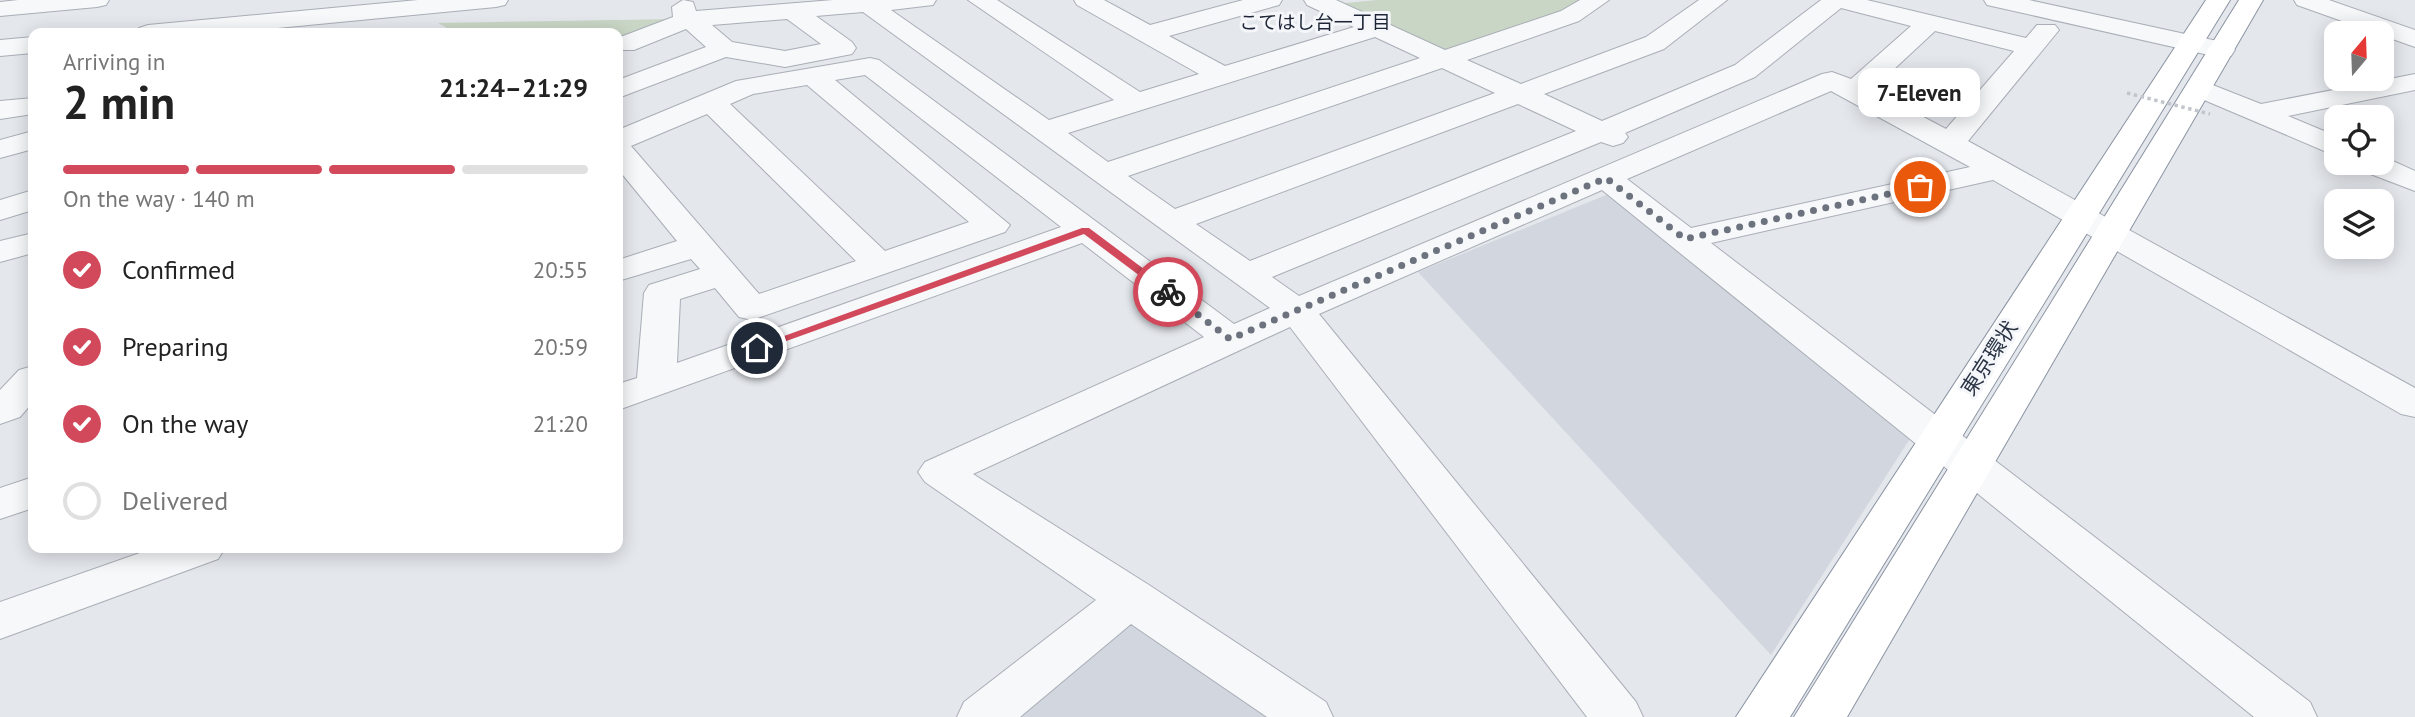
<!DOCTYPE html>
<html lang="en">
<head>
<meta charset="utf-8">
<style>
  :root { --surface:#fff; --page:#f2f2f2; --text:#222; --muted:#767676; --line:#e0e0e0; --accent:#d1495b }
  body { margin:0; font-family:"PT Sans","Noto Sans JP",sans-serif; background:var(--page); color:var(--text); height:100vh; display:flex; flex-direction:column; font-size:26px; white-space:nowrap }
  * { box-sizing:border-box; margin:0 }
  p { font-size:23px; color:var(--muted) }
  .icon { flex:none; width:38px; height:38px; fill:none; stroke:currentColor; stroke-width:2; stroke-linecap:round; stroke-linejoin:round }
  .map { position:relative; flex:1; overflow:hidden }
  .panel { position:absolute; left:28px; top:28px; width:595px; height:525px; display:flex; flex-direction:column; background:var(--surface); border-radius:14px; box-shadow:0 4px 18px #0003 }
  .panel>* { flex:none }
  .needle { width:46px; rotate:19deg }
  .buttons { position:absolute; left:2324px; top:21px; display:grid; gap:14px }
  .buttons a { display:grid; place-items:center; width:70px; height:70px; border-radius:14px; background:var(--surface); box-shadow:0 4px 18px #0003; font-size:35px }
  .pin { position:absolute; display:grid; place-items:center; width:60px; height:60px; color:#fff; margin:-30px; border:4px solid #fff; border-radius:50%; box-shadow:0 2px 7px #0007 }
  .courier { position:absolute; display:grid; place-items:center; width:70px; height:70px; margin:-35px; border:5px solid #d1495b; border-radius:50%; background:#fff; color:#222; box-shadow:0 2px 9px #0007 }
  .bubble { position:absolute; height:49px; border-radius:14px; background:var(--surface); box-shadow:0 4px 18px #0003; font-size:23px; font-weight:800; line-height:49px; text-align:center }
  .head em { font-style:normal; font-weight:800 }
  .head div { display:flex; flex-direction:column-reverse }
  .head { display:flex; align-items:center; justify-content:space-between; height:119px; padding:0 35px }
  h1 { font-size:46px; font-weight:800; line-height:52px }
  .bar { display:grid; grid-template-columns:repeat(4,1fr); gap:10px 7px; align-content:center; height:84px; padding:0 35px }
  .bar i { height:9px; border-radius:5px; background:var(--line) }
  .bar .on { background:var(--accent) }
  .bar p { grid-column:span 4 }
  ol { padding:0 35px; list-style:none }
  li { display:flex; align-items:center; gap:21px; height:77px }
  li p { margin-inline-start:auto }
  li .icon { padding:7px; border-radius:50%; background:var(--accent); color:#fff; stroke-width:4 }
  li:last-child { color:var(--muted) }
  li i { width:38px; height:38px; border:4px solid var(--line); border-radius:50% }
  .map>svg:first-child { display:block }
  .built { fill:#d2d6de }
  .green { fill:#c9d6c5 }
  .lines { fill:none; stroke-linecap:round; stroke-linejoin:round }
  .minor-casing { stroke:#a9aeb7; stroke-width:2 }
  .highway-casing { stroke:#8b94a3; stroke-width:2 }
  .minor { fill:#f7f8fa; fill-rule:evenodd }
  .highway { fill:#fff; fill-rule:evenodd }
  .path-bridge { stroke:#c2c5cb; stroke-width:3.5; stroke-dasharray:3.5 3.5; stroke-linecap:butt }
  .route { fill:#d1495b }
  .done { stroke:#6c737f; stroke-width:7; stroke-dasharray:0 12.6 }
  .labels { text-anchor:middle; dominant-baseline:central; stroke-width:6; stroke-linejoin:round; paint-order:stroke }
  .far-neighbourhood-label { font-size:19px; fill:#1d2536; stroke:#f4f6f9 }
  .street-label { font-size:21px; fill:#2b3445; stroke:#f4f6f9 }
</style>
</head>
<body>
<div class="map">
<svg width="2415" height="717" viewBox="0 0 2415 717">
  <rect width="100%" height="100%" fill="#e4e7ec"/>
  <path class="built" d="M1611,193L1915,431L1771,655L1418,272Z
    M1131,621L1274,717H1012Z"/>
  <path class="green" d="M1377,0H1590L1563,16L1441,52L1343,8L1345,3Z
    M676,19V22L618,42V33H456L438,23Z"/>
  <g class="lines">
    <g class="minor-casing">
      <path id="minor" d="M18,0H109L106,5L97,7L0,16V2Z
        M418,0H508L505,5L496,7L225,33H135L139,28L148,25Z
        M683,0L693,2L696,11L833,0H936L933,5L891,10L1049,120L1114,100L968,0H997L1140,92L1199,74L1077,5L1074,0H1104L1150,25L1243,0H1282L1279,5L1169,36L1225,66L1354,27L1307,5L1304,0H1336L1445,50L1561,11L1580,0H1609L1579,21L1467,60L1521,84L1646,37L1699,0H1727L1664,49L1544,94L1602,121L1735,65L1821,0H1867L2026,38L2037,25H2055L2059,30L2055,35L1968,141L2415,388V417L2401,414L1993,180L1711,243L2310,702L2317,717H2254L1602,190L1319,314L1636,702L1643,717H1587L1290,327L973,474L1149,585L1326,702L1333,717H1267L1131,624L1020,717H957L964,702L1096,600L925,482L918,472L925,462L1204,337L1082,243L618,410V384L637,378L644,293L649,285L700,269L691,259L618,281V260L677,241L618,169V130L736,81L870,58L879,60L1234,324L1270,308L863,12L816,16L852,42L856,48L852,54L785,67L726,57L618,98V80L706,47L686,29L634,50H618V38L673,17L672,7ZM1841,8L1911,26L1851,79L1832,72L1822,74L1299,296L1272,277L1601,142L1613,146L1623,143L1628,137L1625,133L1755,77ZM787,19L821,44L785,51L732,42L712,25ZM1935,31L2014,51L1946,129L1899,104L1877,85ZM1375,37L1420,58L1108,162L1068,133ZM1442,68L1495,93L1175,209L1128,176ZM865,75L1061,227L677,363L680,299L715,288L739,317L752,320L1005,232L1010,225L835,80ZM807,85L969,222L885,251L730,104L753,94ZM1831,91L1970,167L1691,228L1627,179ZM1518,104L1576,131L1250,261L1196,224ZM707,114L856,261L759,294L631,146Z
        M1984,0H2029L2222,42L2231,44L2235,50L2231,56L2222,58L1996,7L1987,5Z
        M2294,0H2329L2415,30V47L2297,5Z
        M33,37V53L0,56V40Z
        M2415,74V90L2288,116L2336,136V156L2190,94L2186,88L2190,82L2200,80L2261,104Z
        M33,98V114L0,119V101Z
        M33,131V149L0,158V140Z
        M2382,156L2415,171V191L2360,170L2356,163H2382Z
        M33,190V210L0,220V200Z
        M33,233V253L0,262V241Z
        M33,366V402L20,417L0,424V390L19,370Z
        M33,477V508L0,519V488Z
        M154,548H225L218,559L0,639V602Z"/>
    </g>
    <g class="highway-casing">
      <path id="highway" d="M2206,0H2230L1790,717H1736Z
        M2239,0H2263L1847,717H1794Z"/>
    </g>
    <use href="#minor" class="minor"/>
    <use href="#highway" class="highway"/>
    <path class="path-bridge" d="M2127,93L2210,114"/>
  </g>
  <path class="route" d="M1082,228H1089L1172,290V294H1164L1084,234L761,350L751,348Z"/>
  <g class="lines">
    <path class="done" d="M1168,292L1230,339L1606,178L1685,239L1920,187"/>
  </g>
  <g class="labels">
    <g class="far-neighbourhood-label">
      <text x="1315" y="22">こてはし台一丁目</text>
    </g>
    <g class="street-label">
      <text transform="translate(1989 358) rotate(-57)">東京環状</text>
    </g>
  </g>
</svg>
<div class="buttons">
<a><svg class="needle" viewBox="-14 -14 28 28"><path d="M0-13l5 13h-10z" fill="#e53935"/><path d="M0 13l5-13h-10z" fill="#767676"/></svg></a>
<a><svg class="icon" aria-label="locate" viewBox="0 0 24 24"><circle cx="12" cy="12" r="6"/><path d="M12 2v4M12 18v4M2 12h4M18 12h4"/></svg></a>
<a><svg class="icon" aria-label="layers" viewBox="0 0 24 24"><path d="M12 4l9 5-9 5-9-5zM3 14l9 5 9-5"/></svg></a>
</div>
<div class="pin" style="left:1920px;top:187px;background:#ea580c"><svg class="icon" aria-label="bag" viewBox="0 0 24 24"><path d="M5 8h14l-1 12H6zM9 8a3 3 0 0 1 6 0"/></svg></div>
<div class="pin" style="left:757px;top:348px;background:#1f2937"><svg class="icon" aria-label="home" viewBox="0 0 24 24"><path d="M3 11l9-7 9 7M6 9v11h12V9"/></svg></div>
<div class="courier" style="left:1168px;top:292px"><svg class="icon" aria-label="bike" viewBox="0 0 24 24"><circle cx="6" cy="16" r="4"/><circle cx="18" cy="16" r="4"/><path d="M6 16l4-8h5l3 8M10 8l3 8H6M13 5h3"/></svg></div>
<div class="bubble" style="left:1858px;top:68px;width:122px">7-Eleven</div>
<section class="panel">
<div class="head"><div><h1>2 min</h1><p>Arriving in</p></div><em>21:24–21:29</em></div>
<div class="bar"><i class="on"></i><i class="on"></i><i class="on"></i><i></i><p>On the way · 140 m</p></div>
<ol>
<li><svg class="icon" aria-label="check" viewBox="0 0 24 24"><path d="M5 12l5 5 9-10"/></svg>Confirmed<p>20:55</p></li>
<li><svg class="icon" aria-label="check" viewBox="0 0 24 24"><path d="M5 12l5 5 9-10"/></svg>Preparing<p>20:59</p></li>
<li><svg class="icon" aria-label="check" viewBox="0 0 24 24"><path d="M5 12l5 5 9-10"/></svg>On the way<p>21:20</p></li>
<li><i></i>Delivered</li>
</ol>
</section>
</div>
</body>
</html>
